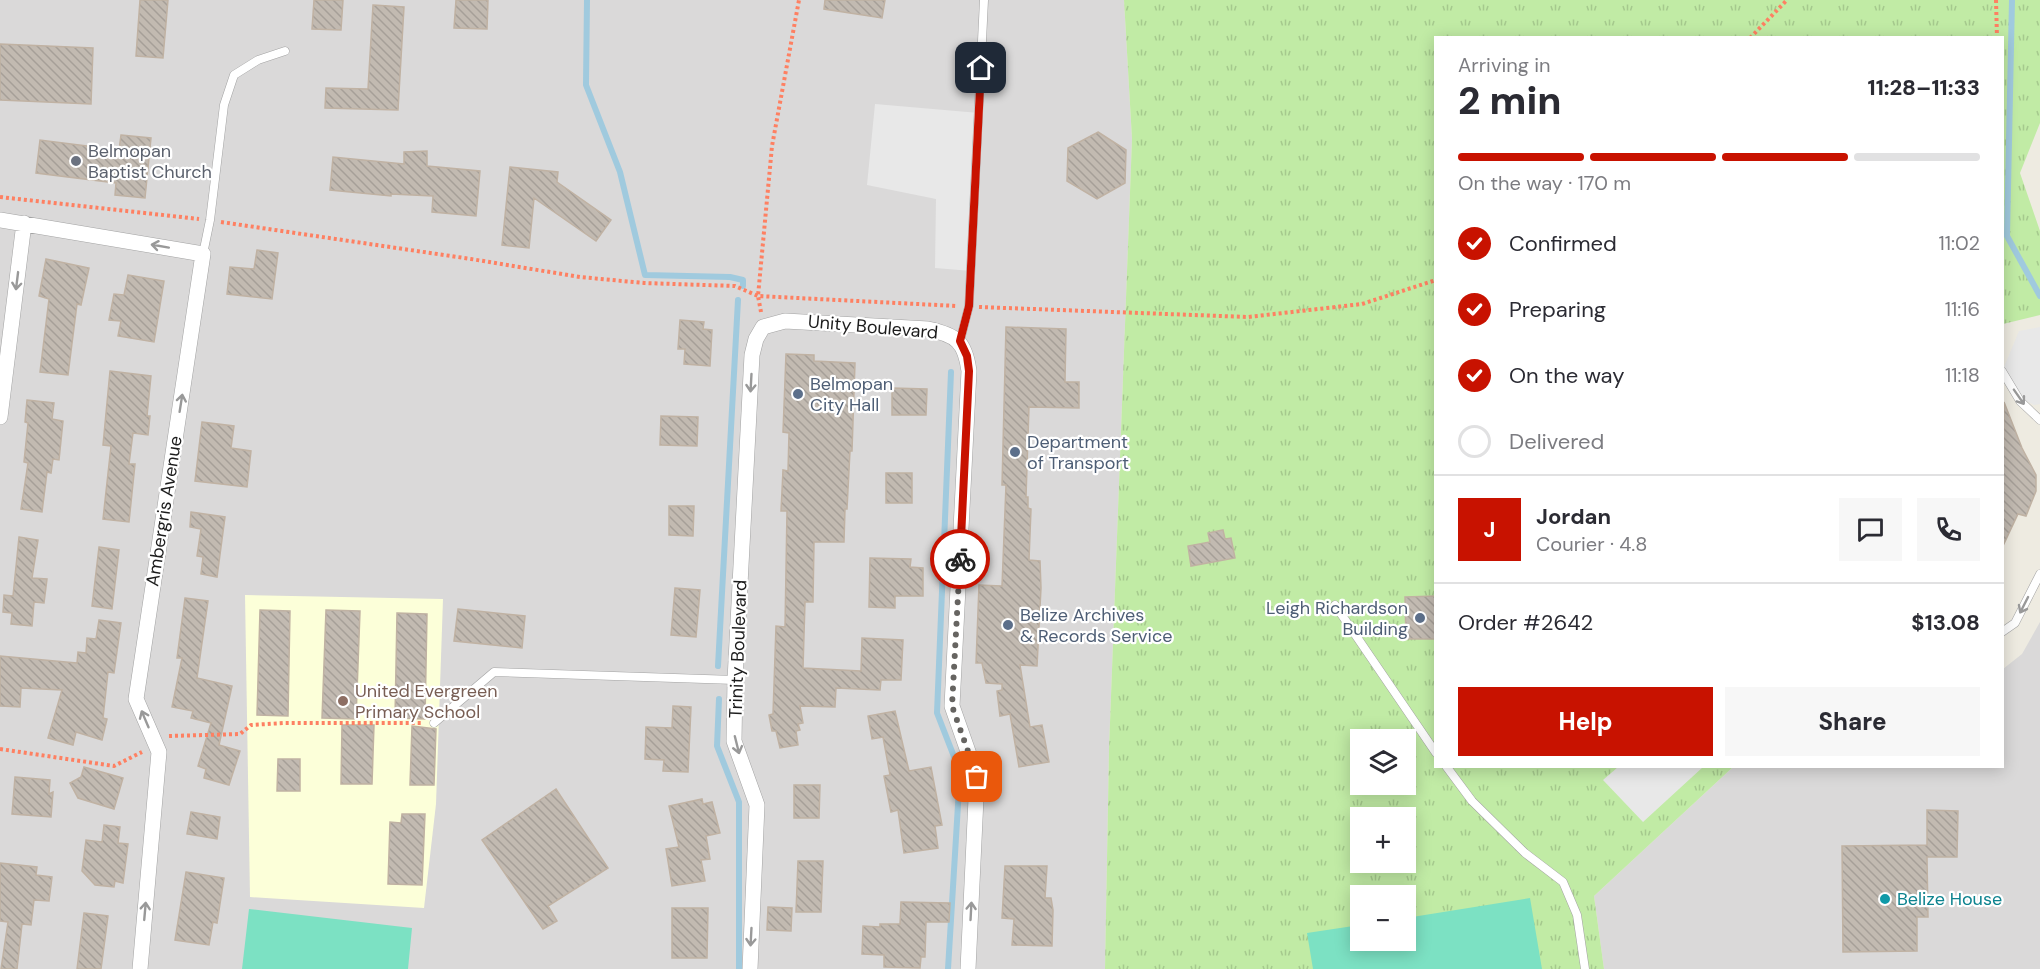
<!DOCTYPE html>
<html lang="en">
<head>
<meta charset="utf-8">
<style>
  :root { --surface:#fff; --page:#f7f7f7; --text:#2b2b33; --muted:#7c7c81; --line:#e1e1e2; --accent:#c81200 }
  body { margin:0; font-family:"DM Sans",sans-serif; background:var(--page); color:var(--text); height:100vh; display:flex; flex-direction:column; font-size:22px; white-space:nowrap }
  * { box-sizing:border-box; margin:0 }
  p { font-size:20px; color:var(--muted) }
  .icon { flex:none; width:33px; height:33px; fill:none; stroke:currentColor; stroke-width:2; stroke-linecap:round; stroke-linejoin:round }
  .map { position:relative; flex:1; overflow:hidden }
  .panel { position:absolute; left:1434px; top:36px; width:570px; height:732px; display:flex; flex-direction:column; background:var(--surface); border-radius:0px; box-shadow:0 3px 15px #0003 }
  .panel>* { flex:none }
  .fabs { position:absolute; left:1350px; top:729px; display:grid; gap:12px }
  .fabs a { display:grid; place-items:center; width:66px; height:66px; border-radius:0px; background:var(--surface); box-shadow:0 3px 15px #0003; font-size:30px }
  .pin { position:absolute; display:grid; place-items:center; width:51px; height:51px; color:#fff; margin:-26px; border-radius:12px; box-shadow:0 3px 9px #0006 }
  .courier { position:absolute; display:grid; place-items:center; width:60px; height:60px; margin:-30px; border:4px solid #c81200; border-radius:50%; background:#fff; color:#222; box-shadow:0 2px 8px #0007 }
  .overview em { font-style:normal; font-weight:800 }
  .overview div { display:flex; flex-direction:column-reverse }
  .overview { display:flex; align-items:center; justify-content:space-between; height:102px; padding:0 24px }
  h1 { font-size:39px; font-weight:800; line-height:45px }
  .bar { display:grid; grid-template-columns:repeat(4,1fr); gap:9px 6px; align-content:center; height:72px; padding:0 24px }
  .bar i { height:8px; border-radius:4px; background:var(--line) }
  .bar .active { background:var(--accent) }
  .bar p { grid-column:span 4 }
  .line { display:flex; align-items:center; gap:15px; padding:0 24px; border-top:2px solid var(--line) }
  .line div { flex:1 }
  .round { display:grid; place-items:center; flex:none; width:63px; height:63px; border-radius:0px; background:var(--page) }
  ol { padding:0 24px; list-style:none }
  li { display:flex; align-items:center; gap:18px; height:66px }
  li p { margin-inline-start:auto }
  li .icon { padding:6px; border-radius:50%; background:var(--accent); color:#fff; stroke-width:4 }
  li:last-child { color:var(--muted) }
  li i { width:33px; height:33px; border:3px solid var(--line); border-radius:50% }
  .primary-button { display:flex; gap:12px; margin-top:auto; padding:12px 24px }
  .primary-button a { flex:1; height:69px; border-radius:0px; background:var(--accent); color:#fff; font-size:24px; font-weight:800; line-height:69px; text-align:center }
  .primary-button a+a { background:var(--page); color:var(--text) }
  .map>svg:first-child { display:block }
  .residential { fill:#dad9d9 }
  .education { fill:#fcffd9 }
  .grass { fill:url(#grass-tufts); fill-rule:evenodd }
  .pitch { fill:#7ce1c3 }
  .parking { fill:#e8e8e8 }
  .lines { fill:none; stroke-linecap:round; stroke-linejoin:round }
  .stream { stroke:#a0cade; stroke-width:6 }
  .building { fill:url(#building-back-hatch); stroke:#c0b2a3; stroke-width:1.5 }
  .service-casing { stroke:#a3a3a3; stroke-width:9 }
  .minor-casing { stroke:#a3a3a3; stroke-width:16 }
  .path { stroke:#fe8062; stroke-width:4; stroke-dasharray:3 3; stroke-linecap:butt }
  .service { stroke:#fff; stroke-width:8 }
  .minor { stroke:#fff; stroke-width:15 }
  .oneway { stroke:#999 }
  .done { stroke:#666461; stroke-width:6; stroke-dasharray:0 10.8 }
  .route { stroke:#c81200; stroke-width:8 }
  .worship-dot { fill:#6b7280; stroke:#fff; stroke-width:2 }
  .service-dot { fill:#5c6f8a; stroke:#fff; stroke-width:2 }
  .education-dot { fill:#8d6e63; stroke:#fff; stroke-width:2 }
  .culture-dot { fill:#0f9aa8; stroke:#fff; stroke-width:2 }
  .labels { text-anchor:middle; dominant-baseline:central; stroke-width:4.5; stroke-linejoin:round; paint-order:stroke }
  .worship-label { font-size:18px; fill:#5b616d; stroke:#fff; text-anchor:start }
  .street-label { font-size:18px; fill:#1c1c1c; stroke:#fff }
  .service-label { font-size:18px; fill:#4e5e75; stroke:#fff; text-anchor:start }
  .education-label { font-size:18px; fill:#785e54; stroke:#fff; text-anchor:start }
  .culture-label { font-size:18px; fill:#0d838f; stroke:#fff; text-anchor:start }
</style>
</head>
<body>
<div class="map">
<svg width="2040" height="969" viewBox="0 0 2040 969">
  <defs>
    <pattern id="grass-tufts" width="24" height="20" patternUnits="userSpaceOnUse" patternTransform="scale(1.5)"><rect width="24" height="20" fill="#c1eba5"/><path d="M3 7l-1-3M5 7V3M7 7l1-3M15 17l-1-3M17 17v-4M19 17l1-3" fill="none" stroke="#a5c98d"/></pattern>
    <pattern id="building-back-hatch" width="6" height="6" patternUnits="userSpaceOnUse" patternTransform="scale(1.5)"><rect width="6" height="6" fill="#c2bab1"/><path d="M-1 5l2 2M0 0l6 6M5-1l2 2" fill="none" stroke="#a69f98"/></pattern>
  </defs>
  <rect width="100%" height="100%" fill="#eeebe1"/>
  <path class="residential" d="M0,0H1124L1132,139L1109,749L1105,969H0Z
    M2040,622V969H1604L1594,896L1733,767L2002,766L2003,669L2022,654Z"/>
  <path class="education" d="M245,595L443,599L436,804L424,908L250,897Z"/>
  <path class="grass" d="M1124,0H2040V123L2020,173L2040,231V315L2003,324L2002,38H1436V766L1733,767L1594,896L1604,969H1105L1109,749L1132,139ZM1360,740H1406V784H1360ZM1360,818H1406V862H1360ZM1360,896H1406V940H1360Z"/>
  <path class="pitch" d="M1530,898L1542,969H1313L1307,933L1360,925V940H1406V918Z
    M249,909L412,928L408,969H242Z"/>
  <path class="parking" d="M875,104L979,113L971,271L935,268L936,199L867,185Z
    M2040,327V404L2034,405L2017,396L2004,367L2019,331Z
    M1618,767V766L1703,767L1643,822L1603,780Z"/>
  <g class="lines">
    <path class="stream" d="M587,0L586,85L620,172L645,275L730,277L743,280V286
      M2012,0L2007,236L2040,296
      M718,666L738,300
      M719,699L717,746L739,802V969
      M948,969L960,772L937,713L951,372"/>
  </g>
  <path class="building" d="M140,0H168L163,58L136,56Z
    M314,0H343L341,30L312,29Z
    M456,0H488L487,29L454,28Z
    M825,0H885L882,18L824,9Z
    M373,5L404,7L398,110L325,108L326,88L368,89Z
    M0,44L93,48L91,104L0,100Z
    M1098,132L1126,150L1125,183L1097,199L1067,181L1068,148Z
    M121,135L151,138L145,198L115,195L116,183L36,173L40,140L119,150Z
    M427,151V166L480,171L476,216L432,212L433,196L391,194V196L330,190L333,157L404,164V152Z
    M510,167L558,172L557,182L611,220L596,241L534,198L529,248L502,245Z
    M257,250L278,253L272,299L227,294L230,267L254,269Z
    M46,259L89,268L81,305L77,304L68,375L40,372L49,299L39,296Z
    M128,275L164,281L154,342L118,336L121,321L109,320L114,294L124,295Z
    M680,320L704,322L703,329L712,330L710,366L684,364L685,349H678Z
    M1006,327L1066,329L1065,382H1079V408L1029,407L1026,497H1028V508L1031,509L1029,560L1040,561L1041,588L1037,666L1020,665L1030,727L1042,725L1049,762L1019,767L1010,714L1000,716L997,691L1002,690V684L986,683L982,663H976L979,585L1002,586L1006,485H1002Z
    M786,354L814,355V361L855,363L852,451H850L847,509H845L844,542H814L813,602H805L803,668L861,671L862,638L903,640L901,680H881L880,690L836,688L835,707L800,706L803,723L798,724L800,730L796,731L798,745L780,748L776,731H772L769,715L773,714L776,626L785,627L787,511H781L783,470L788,471L789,433L783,432Z
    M110,371L151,376L147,416H150L148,435L133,433L129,464H135L129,522L103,519L111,446L103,445Z
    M892,388L927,389L926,415H892Z
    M27,400L54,403L52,419L63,421L59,460L53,459L51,473L47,472L42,512L21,509L28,463L24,462L28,423L25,422Z
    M2004,402L2022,448L2036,475V491L2026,516L2018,514L2002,548Z
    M661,416L698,417L697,446L660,445Z
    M202,422L234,426L231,448L251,451L247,487L195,481Z
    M886,473H912V503H886Z
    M669,506H694L693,536L669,535Z
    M191,512L225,517L217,577L201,574L203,557L197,556L201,529L190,527Z
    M1223,530L1225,539L1231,538L1235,558L1191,566L1188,546L1210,542L1208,533Z
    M19,537L38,540L32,578L47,579L44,603L34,602L32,626L11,624L12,613L3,612L4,595L13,596Z
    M99,547L119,550L112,609L92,606Z
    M870,558L911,559L910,567L923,568V596H895V608L869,607Z
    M675,588L700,590L696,637L671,635Z
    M1436,596V639H1406L1405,597Z
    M185,598L208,601L197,678L232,686L219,745L240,751L229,785L204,778L206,769L198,766L211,723L191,718L193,711L172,707L182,658H177Z
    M458,609L525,616L522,648L454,641Z
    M260,610L290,611L288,716L257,715Z
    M326,610L360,611L356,719L322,718Z
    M397,613L427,614L425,719L395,718Z
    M99,620L121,623L114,673L108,672L103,718L107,719L102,740L76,732L73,745L48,738L62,690L21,688L20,707L0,706V656L77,663L78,652L86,653L87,638L96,639Z
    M673,706L691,707L688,772L663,771L664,760L645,759L646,727L672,728Z
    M895,711L909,771L931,767L942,825L935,826L938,848L904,853L898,810L891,812L884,776L890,775L883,737L872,739L868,716Z
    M342,725H374L372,784H341Z
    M412,726L436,729L434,785H410Z
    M278,759H300V791H277Z
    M84,767L123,778L114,809L78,798L70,783L81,777Z
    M15,777L50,780L49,794L53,792L51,817L12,814Z
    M794,785H820L819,818H794Z
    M556,789L608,868L548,906L557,921L543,929L482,840Z
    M702,799L703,804L712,802L720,833L706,836L710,859L701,860L705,881L672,886L666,849L679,847L669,806Z
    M1927,810L1958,811L1957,857H1927L1928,917H1917V951L1843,952L1842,846L1927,845Z
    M191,812L220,817L217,839L187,834Z
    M402,814H425L422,885L388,884L390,822L401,823Z
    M104,825L120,827L118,843L128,844L123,883L115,881L114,887L95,885L82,871L86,840L102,842Z
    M798,861H823L821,912H796Z
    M0,863L37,867L36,875L52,877L49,901L34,900L31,925L22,924L17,969H1L8,922L0,921Z
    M1005,866H1047L1045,898H1051L1053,910L1052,946L1012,945L1014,919L1002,918Z
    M186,872L224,878L217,923L213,922L209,945L175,940Z
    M901,902L950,903L949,922H926L925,957H921L920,968L884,967V955L862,954L863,926L880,927V924H900Z
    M768,907L792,908L791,931L767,930Z
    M672,908H708L707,958H672Z
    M84,913L108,916L101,969H77Z"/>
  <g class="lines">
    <g class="service-casing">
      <path id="service" d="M203,254L210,220L224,105L234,75L258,60L285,51
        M960,341L969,306L984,0
        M2002,371L2020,401L2040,420
        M1335,605L1436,753
        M2002,632L2015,623L2040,574
        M434,723L494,672L735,680
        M1446,766L1472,801L1525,853L1563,882L1577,915L1585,969"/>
    </g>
    <g class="minor-casing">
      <path id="minor" d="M0,220L203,254L136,699L159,752L140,969
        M0,417L24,223
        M750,969L757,805L734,741L735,680L752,355L756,339L763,327L785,321L928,329C956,335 965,341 969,371L952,706L977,777L968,969"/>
    </g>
    <path class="path" d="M1996,0L1997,38
      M1750,38L1787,0
      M0,197L199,219
      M221,222L471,259L580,277L644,283L735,286L758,296L957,306
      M979,307L1248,317L1362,304L1436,280
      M761,312L758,296L772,146L799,0
      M169,736L240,734L251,725L284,723H422
      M0,749L114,766L142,752"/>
    <use href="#service" class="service"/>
    <use href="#minor" class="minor"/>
  </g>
  <defs><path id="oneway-shaft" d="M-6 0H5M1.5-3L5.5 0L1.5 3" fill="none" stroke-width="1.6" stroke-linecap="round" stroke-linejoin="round" transform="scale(1.5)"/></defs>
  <g class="oneway">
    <use href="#oneway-shaft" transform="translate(160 246) rotate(-170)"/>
    <use href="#oneway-shaft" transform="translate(17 281) rotate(97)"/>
    <use href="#oneway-shaft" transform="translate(751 383) rotate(93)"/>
    <use href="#oneway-shaft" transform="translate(2019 397) rotate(55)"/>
    <use href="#oneway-shaft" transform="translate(181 403) rotate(-81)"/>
    <use href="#oneway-shaft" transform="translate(2024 605) rotate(117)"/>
    <use href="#oneway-shaft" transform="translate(145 719) rotate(-113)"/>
    <use href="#oneway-shaft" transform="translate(737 745) rotate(76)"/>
    <use href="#oneway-shaft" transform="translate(145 911) rotate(-85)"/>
    <use href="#oneway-shaft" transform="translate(971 911) rotate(-87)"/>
    <use href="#oneway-shaft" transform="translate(751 937) rotate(93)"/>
  </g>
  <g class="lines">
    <path class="done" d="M960,559L952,706L977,777"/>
    <path class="route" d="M960,559L969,371L967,356L960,341L969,306L981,68"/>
  </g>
  <circle class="worship-dot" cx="76" cy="161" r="6"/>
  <g class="service-dot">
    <circle cx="798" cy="394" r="6"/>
    <circle cx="1015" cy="452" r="6"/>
    <circle cx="1420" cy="618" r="6"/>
    <circle cx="1008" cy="625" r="6"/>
  </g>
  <circle class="education-dot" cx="343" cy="701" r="6"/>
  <circle class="culture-dot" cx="1885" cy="899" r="6"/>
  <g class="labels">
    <g class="worship-label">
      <text x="88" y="151">Belmopan<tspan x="88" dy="21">Baptist Church</tspan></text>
    </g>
    <g class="street-label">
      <text transform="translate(873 327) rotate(5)">Unity Boulevard</text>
      <text transform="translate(164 511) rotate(-81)">Ambergris Avenue</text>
      <text transform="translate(738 649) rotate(-88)">Trinity Boulevard</text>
    </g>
    <g class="service-label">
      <text x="810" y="384">Belmopan<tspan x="810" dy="21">City Hall</tspan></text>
      <text x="1027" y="442">Department<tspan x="1027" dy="21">of Transport</tspan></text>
      <text x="1408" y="608" text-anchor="end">Leigh Richardson<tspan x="1408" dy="21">Building</tspan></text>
      <text x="1020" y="615">Belize Archives<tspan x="1020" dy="21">&amp; Records Service</tspan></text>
    </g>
    <g class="education-label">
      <text x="355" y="691">United Evergreen<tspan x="355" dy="21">Primary School</tspan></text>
    </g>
    <g class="culture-label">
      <text x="1897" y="899">Belize House</text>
    </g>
  </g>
</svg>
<div class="fabs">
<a><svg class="icon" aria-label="layers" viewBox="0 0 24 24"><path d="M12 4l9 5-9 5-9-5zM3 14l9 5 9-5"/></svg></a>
<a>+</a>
<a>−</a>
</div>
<div class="pin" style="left:977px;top:777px;background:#ea580c"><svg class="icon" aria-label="bag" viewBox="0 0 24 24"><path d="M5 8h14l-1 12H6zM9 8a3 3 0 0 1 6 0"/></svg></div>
<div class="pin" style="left:981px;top:68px;background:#1f2937"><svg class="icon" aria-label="home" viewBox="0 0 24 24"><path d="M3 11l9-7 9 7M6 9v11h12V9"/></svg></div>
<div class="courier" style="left:960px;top:559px"><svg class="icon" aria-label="bike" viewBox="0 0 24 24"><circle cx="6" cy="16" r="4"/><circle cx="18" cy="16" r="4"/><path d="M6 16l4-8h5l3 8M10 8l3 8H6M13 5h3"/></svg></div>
<section class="panel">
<div class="overview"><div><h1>2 min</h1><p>Arriving in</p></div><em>11:28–11:33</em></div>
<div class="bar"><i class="active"></i><i class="active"></i><i class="active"></i><i></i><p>On the way · 170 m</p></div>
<ol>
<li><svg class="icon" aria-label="check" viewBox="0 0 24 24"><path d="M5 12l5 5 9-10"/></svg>Confirmed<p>11:02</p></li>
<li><svg class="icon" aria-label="check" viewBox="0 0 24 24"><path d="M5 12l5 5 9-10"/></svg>Preparing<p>11:16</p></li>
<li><svg class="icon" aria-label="check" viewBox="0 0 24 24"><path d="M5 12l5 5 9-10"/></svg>On the way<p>11:18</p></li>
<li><i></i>Delivered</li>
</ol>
<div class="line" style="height:108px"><b class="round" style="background:var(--accent);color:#fff">J</b><div><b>Jordan</b><p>Courier · 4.8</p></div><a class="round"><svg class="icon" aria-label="chat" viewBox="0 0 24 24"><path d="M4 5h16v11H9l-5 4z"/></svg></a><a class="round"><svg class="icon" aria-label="phone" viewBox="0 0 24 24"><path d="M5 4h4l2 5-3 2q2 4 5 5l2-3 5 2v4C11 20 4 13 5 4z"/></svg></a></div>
<div class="line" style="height:78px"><div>Order #2642</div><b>$13.08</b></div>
<div class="primary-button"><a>Help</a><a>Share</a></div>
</section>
</div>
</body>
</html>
